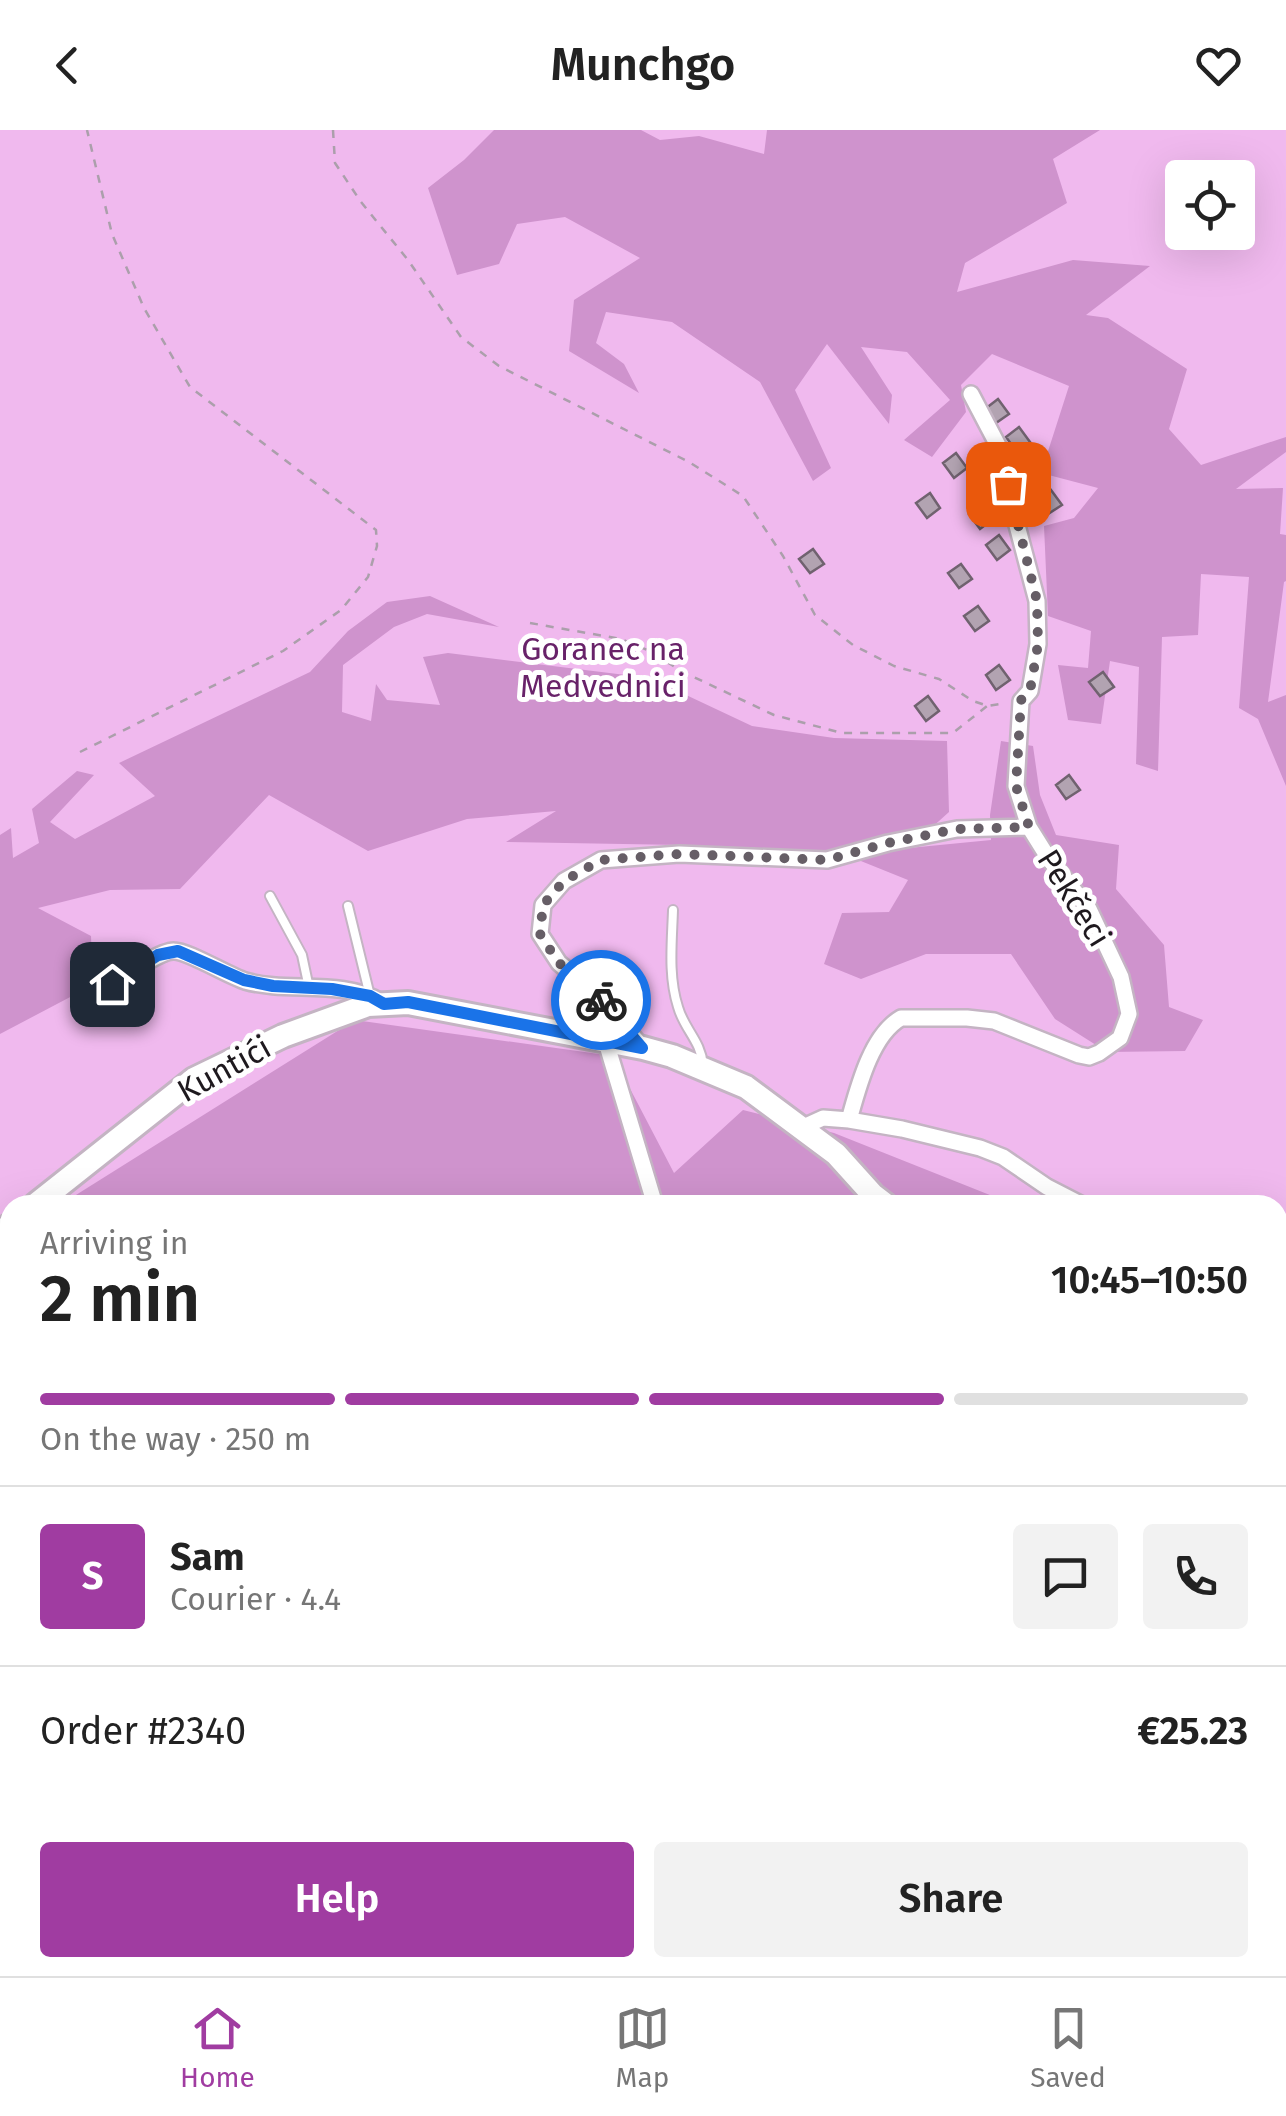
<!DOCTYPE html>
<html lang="en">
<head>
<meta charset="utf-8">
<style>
  :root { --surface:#fff; --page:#f2f2f2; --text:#222; --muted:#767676; --line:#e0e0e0; --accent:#a03ca1 }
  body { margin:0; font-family:"Fira Sans",sans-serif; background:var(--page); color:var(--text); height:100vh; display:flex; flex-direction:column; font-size:38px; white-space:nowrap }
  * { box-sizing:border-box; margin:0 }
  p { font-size:32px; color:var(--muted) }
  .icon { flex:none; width:55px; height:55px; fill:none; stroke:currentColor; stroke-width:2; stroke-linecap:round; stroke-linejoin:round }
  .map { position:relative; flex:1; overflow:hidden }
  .panel { position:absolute; left:0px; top:1065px; width:1288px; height:782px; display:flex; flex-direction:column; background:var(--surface); border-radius:30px 30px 0 0; box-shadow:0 10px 40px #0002 }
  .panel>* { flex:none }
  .buttons { position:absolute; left:1165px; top:30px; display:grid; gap:20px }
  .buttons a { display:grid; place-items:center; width:90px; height:90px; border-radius:10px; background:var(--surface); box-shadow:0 10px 40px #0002; font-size:50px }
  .pin { position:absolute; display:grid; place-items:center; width:85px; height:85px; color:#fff; margin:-42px; border-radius:20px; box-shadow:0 5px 15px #0006 }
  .courier { position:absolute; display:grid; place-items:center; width:100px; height:100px; margin:-50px; border:8px solid #1a73e8; border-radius:50%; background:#fff; color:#222; box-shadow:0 2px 12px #0007 }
  .head em { font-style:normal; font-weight:600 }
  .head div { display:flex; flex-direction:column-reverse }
  .head { display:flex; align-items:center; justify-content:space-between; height:170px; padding:0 40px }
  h1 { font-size:65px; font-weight:600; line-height:75px }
  .bar { display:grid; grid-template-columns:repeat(4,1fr); gap:15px 10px; align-content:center; height:120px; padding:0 40px }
  .bar i { height:12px; border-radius:8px; background:var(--line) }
  .bar .on { background:var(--accent) }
  .bar p { grid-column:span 4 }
  .line { display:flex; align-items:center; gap:25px; padding:0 40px; border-top:2px solid var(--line) }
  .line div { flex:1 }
  .round { display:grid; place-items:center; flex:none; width:105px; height:105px; border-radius:10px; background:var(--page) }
  .action { display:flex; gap:20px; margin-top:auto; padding:20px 40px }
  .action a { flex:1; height:115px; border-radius:10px; background:var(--accent); color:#fff; font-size:40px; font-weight:600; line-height:115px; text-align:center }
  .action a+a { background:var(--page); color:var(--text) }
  header { display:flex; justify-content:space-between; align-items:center; height:130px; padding:0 40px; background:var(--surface); font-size:45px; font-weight:600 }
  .tab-bar { display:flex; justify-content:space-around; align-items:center; height:140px; border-top:2px solid var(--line); background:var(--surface); font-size:28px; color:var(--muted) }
  .tab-bar a { display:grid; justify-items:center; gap:5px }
  .tab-bar .on { color:var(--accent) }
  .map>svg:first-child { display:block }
  .green { fill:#f0b9ee; fill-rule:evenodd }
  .forest { fill:#cf93cd }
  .building { fill:#b2a3b1; stroke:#70626f; stroke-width:2.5 }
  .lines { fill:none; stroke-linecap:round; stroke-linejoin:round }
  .lane-casing { stroke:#c4b4c3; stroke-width:12 }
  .street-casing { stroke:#c4b4c3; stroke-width:20 }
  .secondary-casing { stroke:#c4b4c3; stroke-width:28 }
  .path { stroke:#ab9fab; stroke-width:2.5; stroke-dasharray:8 8; stroke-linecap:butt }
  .lane { stroke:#fff; stroke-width:8 }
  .street { stroke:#fff; stroke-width:15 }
  .secondary { stroke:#fff; stroke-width:22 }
  .done { stroke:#665e66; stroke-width:10; stroke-dasharray:0 18 }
  .route { stroke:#1a73e8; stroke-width:12 }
  .labels { text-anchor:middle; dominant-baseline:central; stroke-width:10; stroke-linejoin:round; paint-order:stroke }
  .park-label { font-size:32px; fill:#682269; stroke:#fff }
  .street-label { font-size:32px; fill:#1e191e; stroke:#fff }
</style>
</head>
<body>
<header><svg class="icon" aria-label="back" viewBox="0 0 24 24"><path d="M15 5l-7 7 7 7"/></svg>Munchgo<svg class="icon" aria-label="heart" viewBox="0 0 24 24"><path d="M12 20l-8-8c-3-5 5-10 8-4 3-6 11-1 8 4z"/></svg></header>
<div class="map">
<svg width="1286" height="1846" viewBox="0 0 1286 1846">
  <rect width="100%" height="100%" fill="#edddec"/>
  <path class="green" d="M0,0H1286V1846H0ZM1182,48H1238V102H1182ZM10,1075H1278V1838H10Z"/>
  <path class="forest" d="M494,0H641L660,10L699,6L764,24L767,0H1100L1053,29L1067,73L965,133L957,162L1073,130L1150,136L1086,185L1108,188L1187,239L1169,299L1201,335L1286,307V322L1236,359L1283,358L1280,404L1286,405V451L1284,452L1268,572L1286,565V656L1258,589L1239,578L1249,447L1201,444L1198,505L1162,507L1158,641L1136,634L1139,537L1110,531L1101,594L1068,590L1058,535L1088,538L1091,501L1048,486L1044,396L1074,388L1098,358L1041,343L1069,256L992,224L961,255L966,282L932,327L904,310L950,270L907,222L861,217L892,265L889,294L827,214L795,260L831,338L813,351L760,252L672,192L606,182L596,213L624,234L639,263L569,221L574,170L640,128L565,87L517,94L499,134L457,145L428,58L464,30Z
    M430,466L499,497L427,484L394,497L343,535L342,582L371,591L376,554L387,570L440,575L423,527L448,523L650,548L752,596L834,608L947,611L949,682L909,718L991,710L990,685L1001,611L1033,616L1040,665L1056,705L1119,715L1116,759L1164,815L1169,877L1203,890L1185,921L1107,922L1055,889L1011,824H926L861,849L824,834L842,783L889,782L908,750L836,721L681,715L506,712L556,681L467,689L368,721L269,665L180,759L110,760L38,778L91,806L93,855L0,904V705L11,698L13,728L39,713L32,679L77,641L94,645L50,692L75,709L155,666L119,633L310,542L348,501L387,472Z
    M355,890L613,926L674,1043L743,980L834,1003L1015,1075H60Z
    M10,1111V1643L0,1641V1121Z
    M1278,1177L1286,1182V1279L1278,1274Z
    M1286,1561V1846H1151L1154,1838H1278V1575Z
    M21,1838H372L368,1846H22Z"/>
  <path class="building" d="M998,269L1009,284L996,293L985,279Z
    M1019,297L1030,312L1017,322L1006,307Z
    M956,323L967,338L954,348L943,333Z
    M1051,360L1062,375L1048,384L1038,369Z
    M930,363L940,378L927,388L916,373Z
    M982,374L993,389L980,399L969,384Z
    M999,405L1010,420L997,430L986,415Z
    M813,419L824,434L810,443L799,429Z
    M961,434L972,449L959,458L948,443Z
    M978,476L989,491L975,501L964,486Z
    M999,535L1010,550L996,560L986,545Z
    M1103,542L1114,557L1100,566L1089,552Z
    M928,566L939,581L926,591L915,576Z
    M1069,645L1080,660L1066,669L1056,655Z"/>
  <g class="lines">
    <g class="lane-casing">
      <path id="lane" d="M270,766L302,825L309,858
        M348,776L370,866
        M673,780C672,812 668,846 678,877C684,899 701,911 703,935"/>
    </g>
    <g class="street-casing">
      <path id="street" d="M88,869C105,859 158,820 174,821C188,821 227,845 245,851C288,863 342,849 381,872
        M606,912L655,1075
        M643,918L598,866L559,833L540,804L543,775L564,751L601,730L679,724L827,730L888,713L957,699L1029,697L1016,656L1021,571L1030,561L1038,514L1037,471L1014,384L1003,325L971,264
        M849,990C858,958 871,905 901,888H967L994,891L1079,925L1089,927L1099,923L1120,908L1129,884L1121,847L1089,779L1049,729L1029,697
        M801,998L823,988L849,990L902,999L980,1018L1003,1027L1047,1057L1082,1075
        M1278,1164L1286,1167"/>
    </g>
    <g class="secondary-casing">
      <path id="secondary" d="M35,1075L194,949L283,906L368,875L408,873L643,918L672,926L746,957L836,1024L873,1065L886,1075
        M0,1103L10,1095
        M1278,1287L1286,1292"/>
    </g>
    <path class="path" d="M333,0L335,33L361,72L408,130L461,207L499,236L689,332L743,366L783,426L815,485L853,515L894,536L939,549L973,571L988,576L1006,573
      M530,493L621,509L652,522L681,541L774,585L842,603H953L987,576
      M80,622L283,521L341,480L368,447L377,416L376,400L190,257L144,178L112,104L87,0
      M0,1800L10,1826
      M13,1838L15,1846"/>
    <use href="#lane" class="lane"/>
    <use href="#street" class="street"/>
    <use href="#secondary" class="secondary"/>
  </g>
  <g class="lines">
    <path class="done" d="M601,870L558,832L540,804L543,775L564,751L601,730L679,724L827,730L888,713L957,699L1029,697L1016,656L1021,570L1030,561L1034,538L1038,514L1037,471L1008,354"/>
    <path class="route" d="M112,854L158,825L178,821L244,850L273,856L332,859L370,866L384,874L408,872L642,918L601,870"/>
  </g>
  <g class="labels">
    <g class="park-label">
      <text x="603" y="519">Goranec na<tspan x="603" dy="37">Medvednici</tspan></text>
    </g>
    <g class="street-label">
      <text transform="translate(1074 768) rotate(58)">Pekčeci</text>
      <text transform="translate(224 939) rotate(-29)">Kuntići</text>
    </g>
  </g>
</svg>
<div class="buttons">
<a><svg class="icon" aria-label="locate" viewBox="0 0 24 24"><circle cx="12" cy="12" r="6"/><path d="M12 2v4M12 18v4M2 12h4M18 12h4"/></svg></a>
</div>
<div class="pin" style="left:1008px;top:354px;background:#ea580c"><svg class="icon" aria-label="bag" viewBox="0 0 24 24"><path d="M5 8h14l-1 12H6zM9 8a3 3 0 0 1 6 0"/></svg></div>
<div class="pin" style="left:112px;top:854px;background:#1f2937"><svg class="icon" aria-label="home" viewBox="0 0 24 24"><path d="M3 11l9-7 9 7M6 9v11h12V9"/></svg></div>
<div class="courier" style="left:601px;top:870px"><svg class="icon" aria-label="bike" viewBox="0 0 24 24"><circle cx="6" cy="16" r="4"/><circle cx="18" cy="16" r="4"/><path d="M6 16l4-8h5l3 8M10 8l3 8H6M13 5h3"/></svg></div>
<section class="panel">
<div class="head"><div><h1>2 min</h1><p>Arriving in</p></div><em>10:45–10:50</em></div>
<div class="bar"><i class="on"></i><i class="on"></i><i class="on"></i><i></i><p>On the way · 250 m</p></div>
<div class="line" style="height:180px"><b class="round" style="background:var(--accent);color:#fff">S</b><div><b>Sam</b><p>Courier · 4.4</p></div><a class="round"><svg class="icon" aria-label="chat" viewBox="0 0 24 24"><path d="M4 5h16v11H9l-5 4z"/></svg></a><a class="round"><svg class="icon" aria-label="phone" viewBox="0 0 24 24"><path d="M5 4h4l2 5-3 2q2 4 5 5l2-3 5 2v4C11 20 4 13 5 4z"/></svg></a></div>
<div class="line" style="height:130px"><div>Order #2340</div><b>€25.23</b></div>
<div class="action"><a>Help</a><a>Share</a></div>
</section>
</div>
<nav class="tab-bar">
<a class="on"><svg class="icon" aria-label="home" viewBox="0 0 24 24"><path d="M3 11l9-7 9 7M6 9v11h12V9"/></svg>Home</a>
<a><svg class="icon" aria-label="map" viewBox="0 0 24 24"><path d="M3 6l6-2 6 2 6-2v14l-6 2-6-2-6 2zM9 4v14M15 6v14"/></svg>Map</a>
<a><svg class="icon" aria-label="saved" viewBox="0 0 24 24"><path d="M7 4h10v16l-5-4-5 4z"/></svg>Saved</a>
</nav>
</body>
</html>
